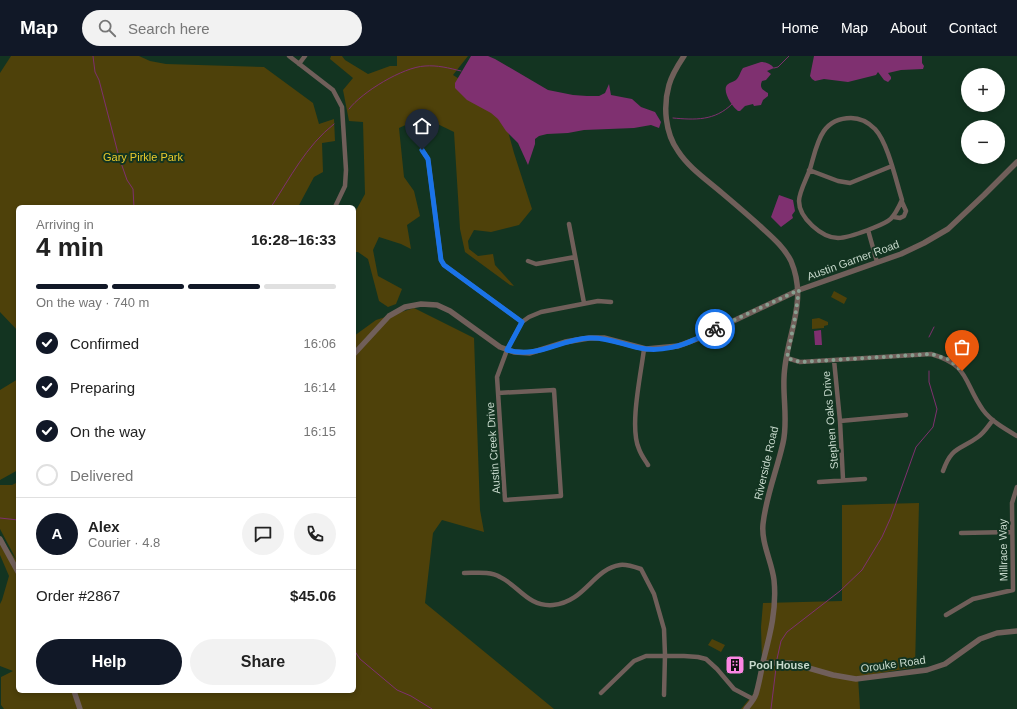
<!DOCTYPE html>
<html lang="en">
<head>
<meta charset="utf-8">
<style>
  :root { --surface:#fff; --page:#f2f2f2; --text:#222; --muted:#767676; --line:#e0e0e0; --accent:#111827 }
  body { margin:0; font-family:Arial,sans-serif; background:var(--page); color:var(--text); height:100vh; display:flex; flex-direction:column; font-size:15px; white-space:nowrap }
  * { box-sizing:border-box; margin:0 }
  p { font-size:13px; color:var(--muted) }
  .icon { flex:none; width:22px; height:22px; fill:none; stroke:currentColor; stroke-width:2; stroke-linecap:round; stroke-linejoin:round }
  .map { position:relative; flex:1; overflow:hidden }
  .side { position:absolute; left:16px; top:149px; width:340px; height:488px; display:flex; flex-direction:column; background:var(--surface); border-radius:6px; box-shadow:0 2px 6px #0003 }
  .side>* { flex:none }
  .fabs { position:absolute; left:961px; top:12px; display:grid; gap:8px }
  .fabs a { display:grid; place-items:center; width:44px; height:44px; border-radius:50%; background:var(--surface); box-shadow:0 2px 6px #0003; font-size:20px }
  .pin { position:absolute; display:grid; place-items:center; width:34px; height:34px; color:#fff; margin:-41px -17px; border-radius:50% 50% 50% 0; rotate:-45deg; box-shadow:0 0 4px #0007 }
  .pin .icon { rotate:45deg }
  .courier { position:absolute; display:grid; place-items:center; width:40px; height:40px; margin:-20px; border:3px solid #1a73e8; border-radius:50%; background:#fff; color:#222; box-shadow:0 1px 5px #0007 }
  .overview em { font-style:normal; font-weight:600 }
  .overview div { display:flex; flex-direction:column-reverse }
  .overview { display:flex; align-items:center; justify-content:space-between; height:68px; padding:0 20px }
  h1 { font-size:26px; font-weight:600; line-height:30px }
  .bar { display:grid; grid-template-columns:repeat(4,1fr); gap:6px 4px; align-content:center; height:48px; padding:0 20px }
  .bar i { height:5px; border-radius:3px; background:var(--line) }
  .bar .current { background:var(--accent) }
  .bar p { grid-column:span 4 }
  .line { display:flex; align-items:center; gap:10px; padding:0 20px; border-top:1px solid var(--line) }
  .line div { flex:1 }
  .round { display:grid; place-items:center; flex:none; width:42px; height:42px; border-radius:21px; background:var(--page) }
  ol { padding:0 20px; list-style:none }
  li { display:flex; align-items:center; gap:12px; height:44px }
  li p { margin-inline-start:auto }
  li .icon { padding:4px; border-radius:50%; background:var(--accent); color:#fff; stroke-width:4 }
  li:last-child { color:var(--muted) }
  li i { width:22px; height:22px; border:2px solid var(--line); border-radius:50% }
  .cta { display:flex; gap:8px; margin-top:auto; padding:8px 20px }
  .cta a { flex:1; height:46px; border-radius:24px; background:var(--accent); color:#fff; font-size:16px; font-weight:600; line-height:46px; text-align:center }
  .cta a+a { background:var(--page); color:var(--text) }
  header { display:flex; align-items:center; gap:24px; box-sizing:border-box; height:56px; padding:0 20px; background:var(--accent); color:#fff }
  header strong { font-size:19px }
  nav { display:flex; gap:22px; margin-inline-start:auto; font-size:14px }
  .search { width:280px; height:36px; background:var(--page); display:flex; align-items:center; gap:10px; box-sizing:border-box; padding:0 14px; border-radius:22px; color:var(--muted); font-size:15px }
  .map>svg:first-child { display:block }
  .green { fill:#4e410a }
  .water { fill:#7f3070 }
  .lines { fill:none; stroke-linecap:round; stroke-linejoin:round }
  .stream { stroke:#7f3070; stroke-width:1 }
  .minor { stroke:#705f5a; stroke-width:4.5 }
  .tertiary { stroke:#705f5a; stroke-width:5.5 }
  .done { stroke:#889f90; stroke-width:4; stroke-dasharray:0 7.2 }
  .route { stroke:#1a73e8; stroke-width:5 }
  .labels { text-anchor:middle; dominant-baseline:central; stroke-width:4; stroke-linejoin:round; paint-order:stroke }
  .park-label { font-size:11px; fill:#ecca2b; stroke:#133421 }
  .street-label { font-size:11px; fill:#c7d9cc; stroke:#133421 }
  .poi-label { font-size:11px; font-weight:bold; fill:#c7d9cc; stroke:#133421; text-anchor:start }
</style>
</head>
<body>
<header>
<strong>Map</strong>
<div class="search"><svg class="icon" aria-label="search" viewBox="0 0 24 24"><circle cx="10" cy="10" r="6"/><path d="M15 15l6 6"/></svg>Search here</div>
<nav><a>Home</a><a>Map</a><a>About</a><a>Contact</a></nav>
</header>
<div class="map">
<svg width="1017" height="653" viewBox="0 0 1017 653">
  <rect width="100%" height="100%" fill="#133421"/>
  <path class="green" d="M11,0H139L150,5L166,8L264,11L313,47L319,68L334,63L335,85L322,87L323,116L314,121L298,151H18V275L0,256V17Z
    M331,0H342L345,4L368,18L390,10H397V0H468L453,19L501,50L514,97L532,153L519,169L491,176L474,174L468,185L469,193L478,200L493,198L495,209L514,230L510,229L465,196L460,173L454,76L423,61L399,72L404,121L414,135L420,160L407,169L411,193L401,188L379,181L373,194L378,220L402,233L396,248L388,251L379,245L368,203L358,196H354V158L365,138L363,66L349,65L343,34L353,22L330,3Z
    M834,235L847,242L844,248L831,241Z
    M414,252L474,282L480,454L484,476L442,464L433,477L425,547L554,653H4L1,649V621L13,615L0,610V548L2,544L9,520L0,499V481L17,505L0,473V429H12L18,426V635H354V280L376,264Z
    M819,262L828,266V269L824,270V272L812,273V263Z
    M18,323V414L0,424V334Z
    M919,447L915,611L858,621L860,653H741L755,636L762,606L761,571L763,547L842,545V449Z
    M712,583L725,589L721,596L708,589Z"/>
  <path class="water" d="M471,0H488L495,3L548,34L573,39L587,40H599L605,37L609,28L611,39L632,43L641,51L655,56L661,66L659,72L651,69L634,72L584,74L568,77L547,78L539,80L535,83V88L528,109L518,87L506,75L498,63L491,57L467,44L455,32V27Z
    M814,0H922V7L924,10L923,13L901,14L888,17L891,21V23L888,26L884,24L878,16L876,19L848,26L824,23L815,25L812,23L810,20Z
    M761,6C766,6 771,8 774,12L767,15L771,18L766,24L762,25C759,32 763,34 768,37V40L763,44L761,49L754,50L753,48L745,50L740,55H738C732,51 722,35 727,29C730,26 733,26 736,24C740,20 740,16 743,12Z
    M779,139L793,144L795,155L792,159L793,162L781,171L771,161Z
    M821,274L822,289H815L814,275Z"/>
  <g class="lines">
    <path class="stream" d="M93,0L95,16L99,24L119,101L127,124L133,133L134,151
      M774,12L778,11L789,0
      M349,53C362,36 403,11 425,10C437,9 449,12 461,15
      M673,62C695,64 715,65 732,48
      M271,151C290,122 306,90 334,68
      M929,281L934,271
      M0,462L18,464
      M354,594L360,603L397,634L411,640L432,653
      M777,603L781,585L787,576L840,535L862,514L882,481L891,461L916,391L933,371L937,353L929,326V315
      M771,653L776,612"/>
    <path class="minor" d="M289,0L333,34L342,51L346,114L345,130L335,151
      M299,8L305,0
      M422,94L428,103L441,204L444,209L522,266
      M809,114L838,125L850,127L892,110
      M894,161L900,162L904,160L906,155L902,146
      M569,168L584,247
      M868,174C860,177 846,182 838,182C822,182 799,162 799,145C799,136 807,122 810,113C817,90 820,62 851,62C860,62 869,67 875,73C888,87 896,125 902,144C892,166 890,165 868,174L877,206
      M528,205L536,208L575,201
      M644,293C641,318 629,371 639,393C641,399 645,404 648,409
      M787,302L800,306L931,298C970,309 963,326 983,354C991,365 1005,373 1017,380
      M834,304L840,365L843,423
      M498,337L554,334L561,440L505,444L497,321L507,294L522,266L529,261L541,256L598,245L611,246
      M840,365L906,359
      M943,415C952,390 959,395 978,381C984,377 988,370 993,364
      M819,426L865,423
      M961,477L1012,476
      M464,517C476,517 490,515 500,521C519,530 528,551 553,549C585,546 593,513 620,509C626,508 635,511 641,513L654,538L664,573L665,599L664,639
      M946,559L973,543L1013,534L1012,447L1017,431
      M601,637L634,605L646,600H684L698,601L706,603L717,613L734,633L753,643"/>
    <path class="tertiary" d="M684,0C678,9 672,18 669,29C663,50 665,77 678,95C689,112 707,124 722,137C735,148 748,159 760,170C772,181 784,191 791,205C809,247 785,281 784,322C783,344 788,366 783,387C777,414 766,440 763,468C761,487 772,506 774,524C777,553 770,579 763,606C761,617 759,628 756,638C754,644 750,648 746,653
      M354,298L389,260L405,251L421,248L437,249L450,255L500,291L514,296L530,297L565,286L589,282H604L646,293L678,290L697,283L712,275L799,234L901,198L924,187L948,173L984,139L1017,106
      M0,483L18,516
      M763,607H791L833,619L856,623L927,614L945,608L980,583L997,577L1017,575
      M74,635L80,653"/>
  </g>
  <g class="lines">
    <path class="done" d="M715,273L799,234L795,262L787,302L800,306L931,298L948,303L962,315"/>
    <path class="route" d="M422,94L428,103L441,204L444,209L522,266L507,294C538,303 560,283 590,282C610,281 627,291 646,293C662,295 682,290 696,283C703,280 709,276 715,273"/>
  </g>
  <defs>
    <g id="building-square" transform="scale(1)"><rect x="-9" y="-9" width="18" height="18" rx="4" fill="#fc86e3" stroke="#133421"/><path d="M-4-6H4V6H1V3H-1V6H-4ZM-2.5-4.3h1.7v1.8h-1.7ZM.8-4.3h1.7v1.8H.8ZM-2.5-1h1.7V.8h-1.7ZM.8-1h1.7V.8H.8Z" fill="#111"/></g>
  </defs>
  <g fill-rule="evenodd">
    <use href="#building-square" x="735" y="609"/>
  </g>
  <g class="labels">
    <g class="park-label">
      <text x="143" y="101">Gary Pirkle Park</text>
    </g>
    <g class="street-label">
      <text transform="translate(853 204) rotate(-20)">Austin Garner Road</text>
      <text transform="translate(830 364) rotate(-95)">Stephen Oaks Drive</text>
      <text transform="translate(493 392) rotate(-94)">Austin Creek Drive</text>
      <text transform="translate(766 407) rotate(-77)">Riverside Road</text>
      <text transform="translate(1003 494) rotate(-91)">Millrace Way</text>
      <text transform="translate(893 608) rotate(-8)">Orouke Road</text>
    </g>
    <g class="poi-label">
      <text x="749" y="609">Pool House</text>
    </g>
  </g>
</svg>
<div class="fabs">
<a>+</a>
<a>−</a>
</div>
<div class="pin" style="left:962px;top:315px;background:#ea580c"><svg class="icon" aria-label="bag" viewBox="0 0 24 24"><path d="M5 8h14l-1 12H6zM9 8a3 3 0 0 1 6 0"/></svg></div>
<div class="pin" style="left:422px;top:94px;background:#1f2937"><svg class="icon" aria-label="home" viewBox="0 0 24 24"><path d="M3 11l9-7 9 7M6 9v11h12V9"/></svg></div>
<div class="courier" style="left:715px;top:273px"><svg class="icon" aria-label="bike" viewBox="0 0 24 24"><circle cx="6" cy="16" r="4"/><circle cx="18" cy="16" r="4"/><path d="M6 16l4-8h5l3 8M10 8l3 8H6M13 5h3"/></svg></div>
<section class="side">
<div class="overview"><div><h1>4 min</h1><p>Arriving in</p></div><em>16:28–16:33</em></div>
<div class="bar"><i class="current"></i><i class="current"></i><i class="current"></i><i></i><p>On the way · 740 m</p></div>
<ol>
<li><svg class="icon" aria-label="check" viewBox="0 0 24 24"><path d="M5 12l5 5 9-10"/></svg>Confirmed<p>16:06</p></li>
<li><svg class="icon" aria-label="check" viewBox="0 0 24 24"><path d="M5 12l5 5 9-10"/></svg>Preparing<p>16:14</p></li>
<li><svg class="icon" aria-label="check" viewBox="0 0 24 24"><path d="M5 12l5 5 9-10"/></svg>On the way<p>16:15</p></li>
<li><i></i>Delivered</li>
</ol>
<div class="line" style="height:72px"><b class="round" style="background:var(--accent);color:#fff">A</b><div><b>Alex</b><p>Courier · 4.8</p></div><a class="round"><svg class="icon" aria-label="chat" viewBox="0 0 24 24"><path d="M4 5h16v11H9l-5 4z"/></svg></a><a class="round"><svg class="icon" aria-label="phone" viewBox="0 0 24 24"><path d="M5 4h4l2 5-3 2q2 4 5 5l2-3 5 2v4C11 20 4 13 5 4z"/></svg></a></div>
<div class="line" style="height:52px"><div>Order #2867</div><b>$45.06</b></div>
<div class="cta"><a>Help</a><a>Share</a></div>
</section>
</div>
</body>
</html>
